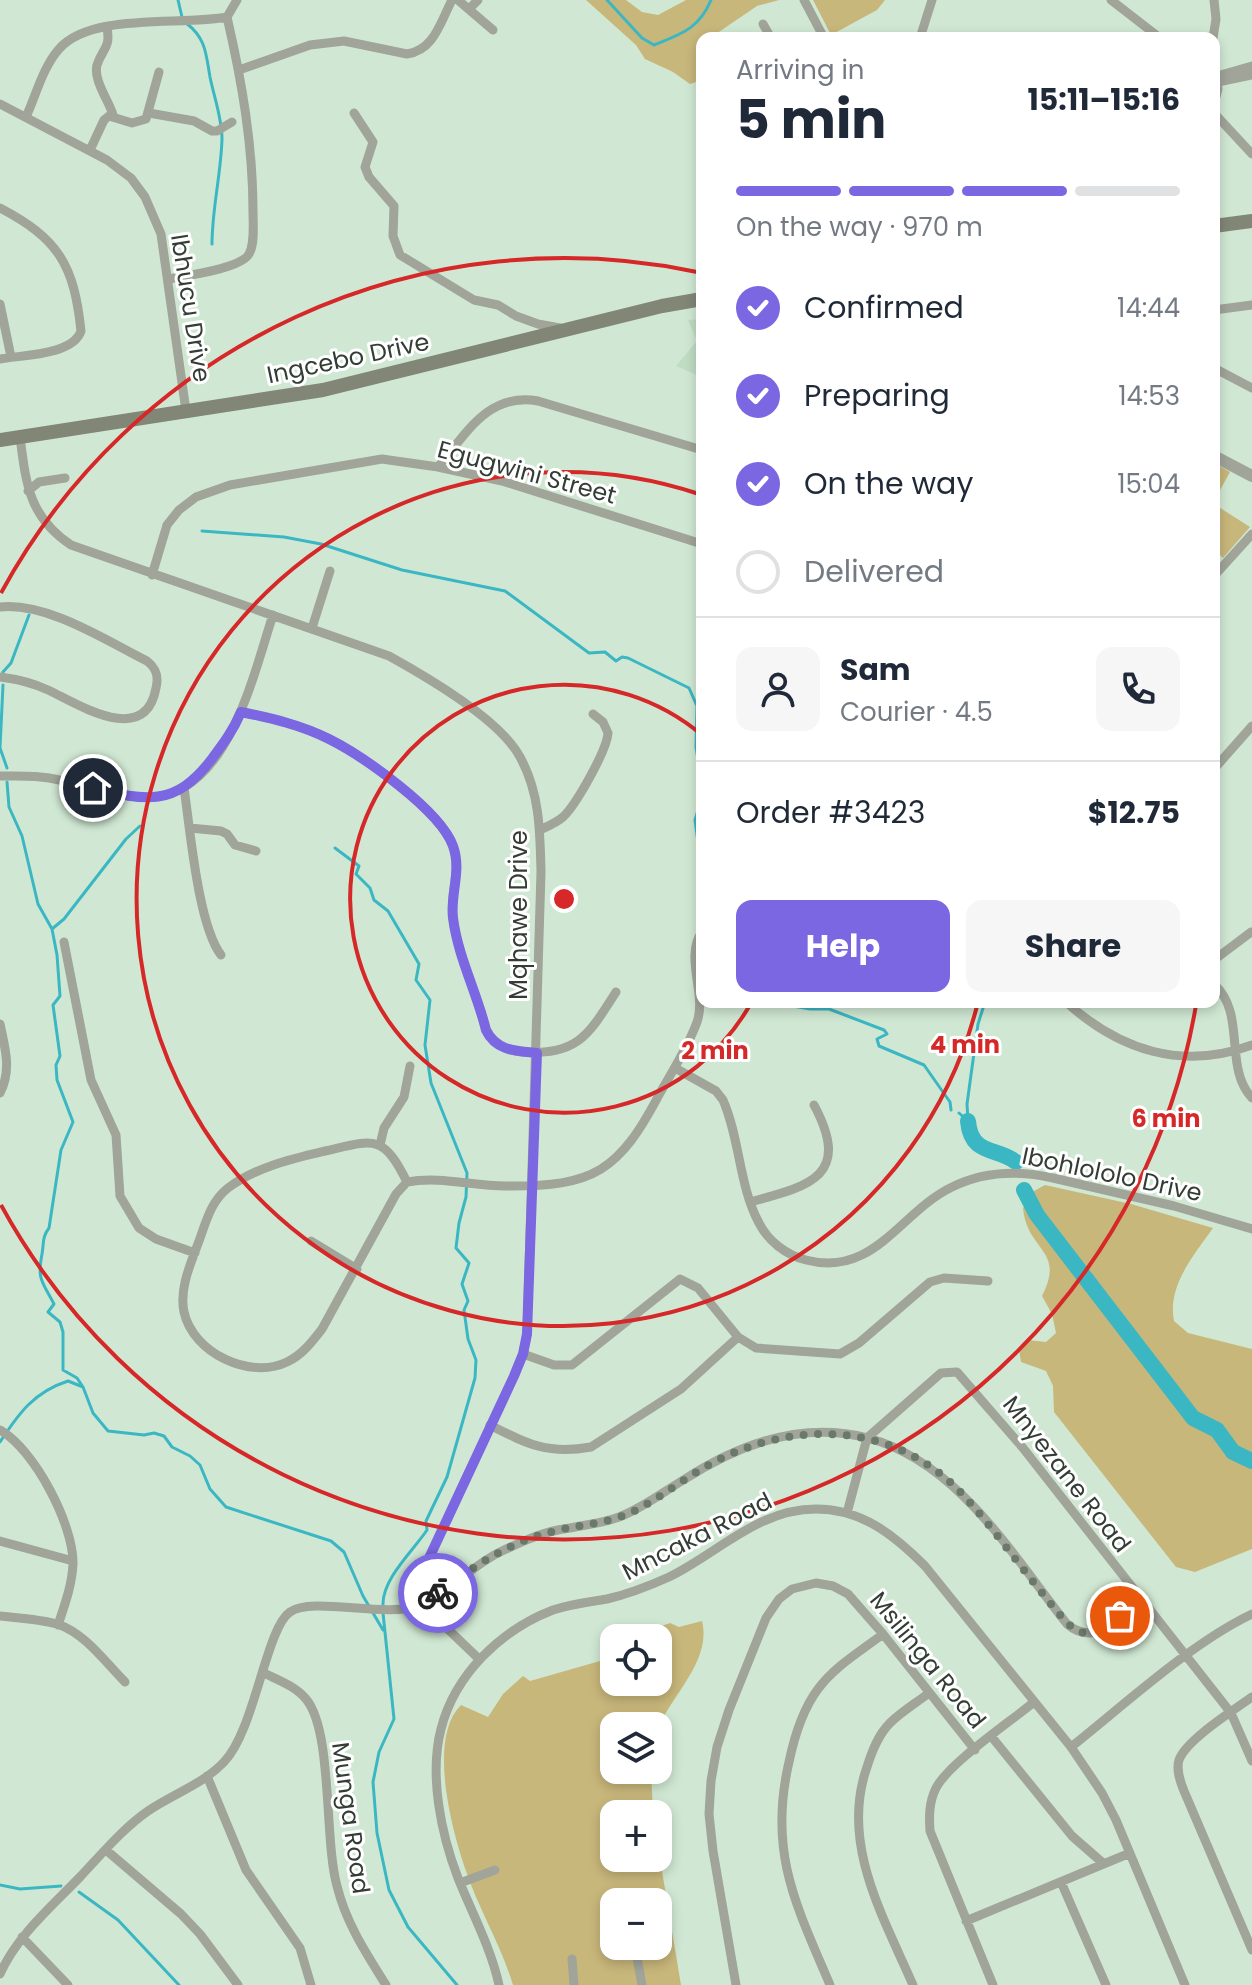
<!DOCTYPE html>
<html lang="en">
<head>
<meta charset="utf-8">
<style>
  :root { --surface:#fff; --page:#f6f6f7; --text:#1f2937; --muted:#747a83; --line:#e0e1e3; --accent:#7c67e3 }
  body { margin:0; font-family:Poppins,sans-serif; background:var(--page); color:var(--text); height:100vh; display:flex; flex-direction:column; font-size:30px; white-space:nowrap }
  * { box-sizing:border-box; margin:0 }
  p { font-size:26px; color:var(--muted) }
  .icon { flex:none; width:44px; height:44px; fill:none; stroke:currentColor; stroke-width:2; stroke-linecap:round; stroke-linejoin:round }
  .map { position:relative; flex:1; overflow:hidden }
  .details { position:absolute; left:696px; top:32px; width:524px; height:976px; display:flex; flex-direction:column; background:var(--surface); border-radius:16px; box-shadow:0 4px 12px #0003 }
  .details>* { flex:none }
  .buttons { position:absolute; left:600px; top:1624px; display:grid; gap:16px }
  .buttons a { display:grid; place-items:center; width:72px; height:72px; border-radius:16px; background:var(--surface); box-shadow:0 4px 12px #0003; font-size:40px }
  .pin { position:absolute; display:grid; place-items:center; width:68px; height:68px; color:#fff; margin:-34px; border:4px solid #fff; border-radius:50%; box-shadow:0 2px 8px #0007 }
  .courier { position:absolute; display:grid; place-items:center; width:80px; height:80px; margin:-40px; border:6px solid #7c67e3; border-radius:50%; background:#fff; color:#222; box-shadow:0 2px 10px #0007 }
  .summary em { font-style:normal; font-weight:700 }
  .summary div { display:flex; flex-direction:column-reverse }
  .summary { display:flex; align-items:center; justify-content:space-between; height:136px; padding:0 40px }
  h1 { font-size:52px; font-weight:700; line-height:60px }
  .bar { display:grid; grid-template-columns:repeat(4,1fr); gap:12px 8px; align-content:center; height:96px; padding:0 40px }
  .bar i { height:10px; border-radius:6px; background:var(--line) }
  .bar .current { background:var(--accent) }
  .bar p { grid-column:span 4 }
  .line { display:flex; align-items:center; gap:20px; padding:0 40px; border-top:2px solid var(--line) }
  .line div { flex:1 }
  .round { display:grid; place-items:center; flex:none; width:84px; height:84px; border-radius:16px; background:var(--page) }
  ol { padding:0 40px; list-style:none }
  li { display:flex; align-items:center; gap:24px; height:88px }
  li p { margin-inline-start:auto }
  li .icon { padding:8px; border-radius:50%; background:var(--accent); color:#fff; stroke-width:4 }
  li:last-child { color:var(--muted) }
  li i { width:44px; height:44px; border:4px solid var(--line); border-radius:50% }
  .primary-button { display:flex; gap:16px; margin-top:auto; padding:16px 40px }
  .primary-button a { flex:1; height:92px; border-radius:16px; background:var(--accent); color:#fff; font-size:32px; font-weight:700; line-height:92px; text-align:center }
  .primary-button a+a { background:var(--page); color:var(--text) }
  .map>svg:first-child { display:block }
  .built { fill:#bfddc3 }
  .green { fill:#c8b77b; fill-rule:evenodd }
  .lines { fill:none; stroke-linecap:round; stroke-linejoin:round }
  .stream { stroke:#3bb7c3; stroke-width:3 }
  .river { stroke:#3bb7c3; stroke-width:16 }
  .minor { stroke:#a0a499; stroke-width:9 }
  .tertiary { stroke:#a0a499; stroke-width:12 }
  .secondary { stroke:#818676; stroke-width:14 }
  .done { stroke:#6a796c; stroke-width:8; stroke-dasharray:0 14.4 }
  .route { stroke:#7c67e3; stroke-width:10 }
  .ring { fill:none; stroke:#d62828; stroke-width:4 }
  .labels { text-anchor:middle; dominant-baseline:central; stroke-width:6; stroke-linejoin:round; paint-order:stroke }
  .street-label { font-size:24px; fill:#333d35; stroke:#fff }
  .centre { fill:#d62828; stroke:#fff; stroke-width:4 }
  .ring-label { font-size:24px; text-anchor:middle; font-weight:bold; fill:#d62828; stroke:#fff; stroke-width:6; stroke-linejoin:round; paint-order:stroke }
</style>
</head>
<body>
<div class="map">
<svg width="1252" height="1985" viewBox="0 0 1252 1985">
  <rect width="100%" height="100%" fill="#d0e8d3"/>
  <path class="built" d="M702,319V376H699L676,366L697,341L688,320Z"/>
  <path class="green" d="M586,0H626L642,12L658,15L686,0H779L757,6L710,38H702V75L696,82L690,84L673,72L645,59L636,45Z
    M813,0H885L877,10L831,35Z
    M1214,463L1230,472L1214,501Z
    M1214,504L1250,527L1223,558L1214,550Z
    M1045,1185L1131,1204L1213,1228C1194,1255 1167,1286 1174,1321L1188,1333L1252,1349V1549L1195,1572L1176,1567L1054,1412L1053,1386L1046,1371L1021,1362L1019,1350L1027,1340L1046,1342L1056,1333L1052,1314L1042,1296C1066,1249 1027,1252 1023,1208L1034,1191Z
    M702,1621C712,1661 671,1695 658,1729V1726H614V1770H651L653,1814H614V1858H658V1847L681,1985H513C501,1945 479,1910 466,1871C452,1831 427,1738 461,1705L488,1717L503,1694L523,1676L530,1681L614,1657V1682H658V1638H627L670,1623L679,1627ZM614,1902H658V1946H614Z"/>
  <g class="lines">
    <path class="stream" d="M178,0L182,17
      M607,0L642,38L654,45C681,34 699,29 711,0
      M186,23C206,38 206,54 210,77C214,97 222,118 222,139C221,174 212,209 212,244
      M202,531L284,537L321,544L402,570L505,591L589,653L605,652L616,661L622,657L628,658L689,688L697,706L696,747L702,785
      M3,672L11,663L29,615
      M3,685L0,748L7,768
      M697,706L702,697
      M7,782L9,807L22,836L38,904L52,929L57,955L60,996L53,1005L60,1056L56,1065L57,1080L73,1122L61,1150L49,1228C42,1237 44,1243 42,1254C37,1280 42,1281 54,1304L48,1312L60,1322L63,1332V1370L77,1378L83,1387
      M702,798L695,820L702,871
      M335,848L359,866L356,874L370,888L374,900L388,911L419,964L416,980L430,1000L425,1045L431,1083L467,1173L466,1197L459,1223L456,1248L469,1263L462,1284L468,1301L464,1310L468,1339L476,1360L475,1378L447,1477L426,1521L427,1530C413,1551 382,1579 383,1605
      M52,929L64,919L126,839L140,826
      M770,1002L810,1009H829L884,1030L887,1034L877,1039L879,1046L924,1065L950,1102L951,1110
      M959,1113L968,1121
      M968,1121L967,1104L978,1024L985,1002
      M0,1442C19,1413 34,1392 68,1381L83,1387L93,1413L108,1431L144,1435L154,1433L164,1436L172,1447L190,1456L200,1465L210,1489L226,1507L331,1541L344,1552L363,1596L383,1630
      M383,1613L394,1719L379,1752L373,1782L377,1833L389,1890L408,1927L457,1985
      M0,1885L20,1889L61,1886
      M79,1892L118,1920L179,1985"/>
    <path class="river" d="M968,1121C971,1156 997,1147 1016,1162
      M1024,1190L1037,1215L1193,1418L1217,1430L1233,1452L1252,1461"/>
    <path class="minor" d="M458,0L493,30
      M804,0L824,38
      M1111,0L1160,38
      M469,9L478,0
      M227,17L237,0
      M763,24L771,38
      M107,28C111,48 102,49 97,65C93,80 109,101 113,115
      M920,38L932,0
      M1213,38L1216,19L1214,0
      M1214,65L1218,89L1214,104
      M239,70L310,45L344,41L407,54C434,50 440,23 452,0
      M1217,76L1252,66
      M1218,82L1252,75
      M0,104L107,160L131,178L145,197L161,234L186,411
      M149,113L194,121L212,131H217L232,122
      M354,113L373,142L365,167L369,177L394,206L393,236L400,255L474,300L498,305L516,316L538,324L560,328
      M1214,113L1252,154
      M26,117C36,95 43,67 59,49C91,12 181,26 227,17
      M90,150L104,120L109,116L132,123L146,119L159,72
      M0,208C59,239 74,265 81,331C73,355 23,355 0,359
      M168,279C184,276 241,269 249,254C255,244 253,224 253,212C253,145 242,82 227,17
      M0,304L11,357
      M1214,310L1252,305
      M1214,368L1252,388
      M20,437C26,484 29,517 71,545L389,656C427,677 500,719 520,757C540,793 540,832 541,872L527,1334L523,1354L514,1376L423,1571L421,1592L430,1612L479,1659
      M438,467C466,434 488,392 538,401L702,450
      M28,491L39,482L65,478
      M152,575L167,525L179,510L196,497L230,485L382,459L438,467L502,481L702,544
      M1214,576L1252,534
      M0,607C47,602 105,640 147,661C156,668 159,676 156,688C145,748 78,704 48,690C33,683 16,679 0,677
      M312,628L330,571
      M241,712C271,718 301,725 329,739C362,756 440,810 453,846C462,871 449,894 453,918C458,957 477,993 486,1030C494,1045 506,1051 522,1052C578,1055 588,1036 616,992
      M1214,769L1252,726
      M0,776C16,776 33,775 49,778C79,783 108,795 139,797C226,805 252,678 273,615
      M184,788C190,828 198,925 221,955
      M190,828L221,831L227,834L235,845L256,851
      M540,830C548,826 556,823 563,817C576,805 607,750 608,733L603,722L593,714
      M64,942L91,1080L116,1135L120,1196L139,1228L156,1239L195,1253
      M1214,960L1251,932
      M1214,984C1247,1014 1223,1067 1252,1098
      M1066,1002C1119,1050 1182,1071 1252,1045
      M0,1024C5,1048 12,1070 0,1093
      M675,1068L716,1091L723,1100C740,1139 739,1186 759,1223C768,1241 786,1255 806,1260C874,1278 900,1212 952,1187C984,1171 1018,1170 1053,1178L1174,1206L1252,1229
      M380,1145L384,1128L404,1097L410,1066
      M407,1182C383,1133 373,1140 325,1151C291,1159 256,1167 228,1188C211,1201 206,1222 199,1241C191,1263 179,1288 184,1312C193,1353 250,1380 287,1362C302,1355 312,1342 322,1329L396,1194L407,1182C441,1176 472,1186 505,1186C595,1187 619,1171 660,1093C673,1070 688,1047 697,1022C707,994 684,957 702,932
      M750,1202C810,1186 852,1176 814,1105
      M311,1241L357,1269
      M523,1354L554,1365H572L680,1279L698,1288L738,1337
      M490,1425C527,1444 548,1455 591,1447L681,1389L738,1337L756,1348L840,1354L859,1343L930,1282L944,1278L988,1281
      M0,1430C34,1449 74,1525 73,1564C72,1585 65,1604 58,1625
      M847,1513L867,1438L941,1373L957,1372L1023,1448L1231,1713L1252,1761
      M0,1541L73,1561
      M0,1616C19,1618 39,1619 57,1624C85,1633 105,1662 125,1682
      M264,1673C278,1680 295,1686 306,1699C333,1731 324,1840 337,1886C346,1923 366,1953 386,1985
      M1252,1697C1234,1710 1186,1740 1179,1760C1176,1770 1180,1781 1184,1791L1252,1950
      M991,1736L1072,1836L1104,1864
      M1071,1747C1124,1705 1191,1643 1252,1614
      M207,1776L246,1870L300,1948L311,1985
      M106,1850L181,1914L200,1934L238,1985
      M1061,1882L1106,1985
      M460,1883L495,1870
      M966,1921L1130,1853
      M22,1937L68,1985
      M635,1946L642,1985
      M572,1959L574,1985
      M0,1974C17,1936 50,1908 79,1878C101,1855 122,1829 148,1811C173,1794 203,1784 224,1762C255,1730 266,1628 290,1612C313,1596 387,1619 420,1605C447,1594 471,1566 500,1552C519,1543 538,1534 558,1530C579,1526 600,1524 619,1517C643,1508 663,1492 685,1479C739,1444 803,1421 868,1438C958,1462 1013,1556 1067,1624C1095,1648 1118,1618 1141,1600
      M499,1985C491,1948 472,1913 458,1878C441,1834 429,1775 441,1729C455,1674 501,1630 553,1610C571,1604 589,1602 607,1599C629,1594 649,1586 669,1577C718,1553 758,1509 816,1509C862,1509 894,1535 925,1566L1071,1747L1102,1793L1116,1820L1185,1985
      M736,1985L713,1851L709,1814L711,1781L717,1747L729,1710L766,1618L779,1599L792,1589L816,1583L833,1586L848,1594L883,1634L975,1750
      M830,1985C796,1905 768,1852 789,1762C794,1738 803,1709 818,1689C835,1666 861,1651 883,1634
      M913,1985C883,1916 840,1843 867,1767C872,1751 878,1735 890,1723C901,1712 916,1703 929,1693
      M993,1985L930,1831C929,1816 929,1802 936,1788C949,1763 1010,1722 1034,1702"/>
    <path class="tertiary" d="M1214,456L1252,476"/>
    <path class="secondary" d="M1214,226L1252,221
      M0,440L323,390L662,306L702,299"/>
  </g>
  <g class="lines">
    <path class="done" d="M438,1593C474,1566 511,1541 555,1531C581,1524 607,1524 632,1512C663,1497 689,1474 720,1459C804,1418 901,1425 966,1498C991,1526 1014,1558 1038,1588C1050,1602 1060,1617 1074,1629C1093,1640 1105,1628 1120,1616"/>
    <path class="route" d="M93,788C146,801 175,807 211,760C223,744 233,731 241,712C271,718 301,725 329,739C363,756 440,810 453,846C462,871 450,894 453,918C458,957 477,993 486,1030C496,1051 516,1051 537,1053L527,1334L523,1354L514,1376L423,1571L420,1583L424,1603L438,1593"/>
  </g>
  <g class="ring">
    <path d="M751 1003A214 214 0 1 1 702 735"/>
    <path d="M978 1002A427 427 0 1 1 699 494"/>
    <path d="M1196 1005A641 641 0 0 1 1 1205M1 593A641 641 0 0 1 697 272"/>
  </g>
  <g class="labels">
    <g class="street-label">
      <text transform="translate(191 308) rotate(81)">Ibhucu Drive</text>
      <text transform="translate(348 358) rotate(-12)">Ingcebo Drive</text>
      <text transform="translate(527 472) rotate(15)">Egugwini Street</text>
      <text transform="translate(518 915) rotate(-90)">Mqhawe Drive</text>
      <text transform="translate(1112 1174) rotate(12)">Ibohlololo Drive</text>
      <text transform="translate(1067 1474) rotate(52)">Mnyezane Road</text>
      <text transform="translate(697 1536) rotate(-27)">Mncaka Road</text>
      <text transform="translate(928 1660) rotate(51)">Msilinga Road</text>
      <text transform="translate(351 1818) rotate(82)">Munga Road</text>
    </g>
  </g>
  <circle cx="564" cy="899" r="12" class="centre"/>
  <g class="ring-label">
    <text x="965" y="1053">4 min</text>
    <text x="715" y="1059">2 min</text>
    <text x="1166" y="1127">6 min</text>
  </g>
</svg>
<div class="buttons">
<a><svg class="icon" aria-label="locate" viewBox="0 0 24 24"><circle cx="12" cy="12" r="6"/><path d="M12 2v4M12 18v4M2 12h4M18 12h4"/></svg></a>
<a><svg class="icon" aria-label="layers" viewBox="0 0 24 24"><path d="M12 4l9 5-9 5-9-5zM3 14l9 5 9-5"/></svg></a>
<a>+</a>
<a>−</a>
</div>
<div class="pin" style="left:1120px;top:1616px;background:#ea580c"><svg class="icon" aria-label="bag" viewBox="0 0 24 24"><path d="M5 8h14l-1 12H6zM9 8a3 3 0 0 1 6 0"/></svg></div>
<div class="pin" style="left:93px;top:788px;background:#1f2937"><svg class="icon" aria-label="home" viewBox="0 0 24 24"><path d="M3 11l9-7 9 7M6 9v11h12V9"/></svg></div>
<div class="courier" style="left:438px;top:1593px"><svg class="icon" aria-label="bike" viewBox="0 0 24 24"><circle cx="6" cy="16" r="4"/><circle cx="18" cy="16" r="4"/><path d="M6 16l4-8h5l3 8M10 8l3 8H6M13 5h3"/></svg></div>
<section class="details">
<div class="summary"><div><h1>5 min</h1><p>Arriving in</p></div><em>15:11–15:16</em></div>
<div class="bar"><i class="current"></i><i class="current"></i><i class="current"></i><i></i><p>On the way · 970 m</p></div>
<ol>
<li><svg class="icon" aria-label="check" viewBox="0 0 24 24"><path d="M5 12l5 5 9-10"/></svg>Confirmed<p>14:44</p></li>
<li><svg class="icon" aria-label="check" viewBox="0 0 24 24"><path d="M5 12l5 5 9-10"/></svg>Preparing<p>14:53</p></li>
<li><svg class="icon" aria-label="check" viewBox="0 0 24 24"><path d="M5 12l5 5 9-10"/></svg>On the way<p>15:04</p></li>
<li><i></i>Delivered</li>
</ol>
<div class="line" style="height:144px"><a class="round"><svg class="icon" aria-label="person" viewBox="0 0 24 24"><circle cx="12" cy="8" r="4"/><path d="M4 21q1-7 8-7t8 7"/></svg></a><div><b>Sam</b><p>Courier · 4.5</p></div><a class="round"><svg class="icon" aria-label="phone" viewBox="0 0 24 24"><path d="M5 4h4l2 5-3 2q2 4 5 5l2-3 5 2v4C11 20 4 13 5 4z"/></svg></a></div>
<div class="line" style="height:104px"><div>Order #3423</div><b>$12.75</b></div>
<div class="primary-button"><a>Help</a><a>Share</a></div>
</section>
</div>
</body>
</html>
